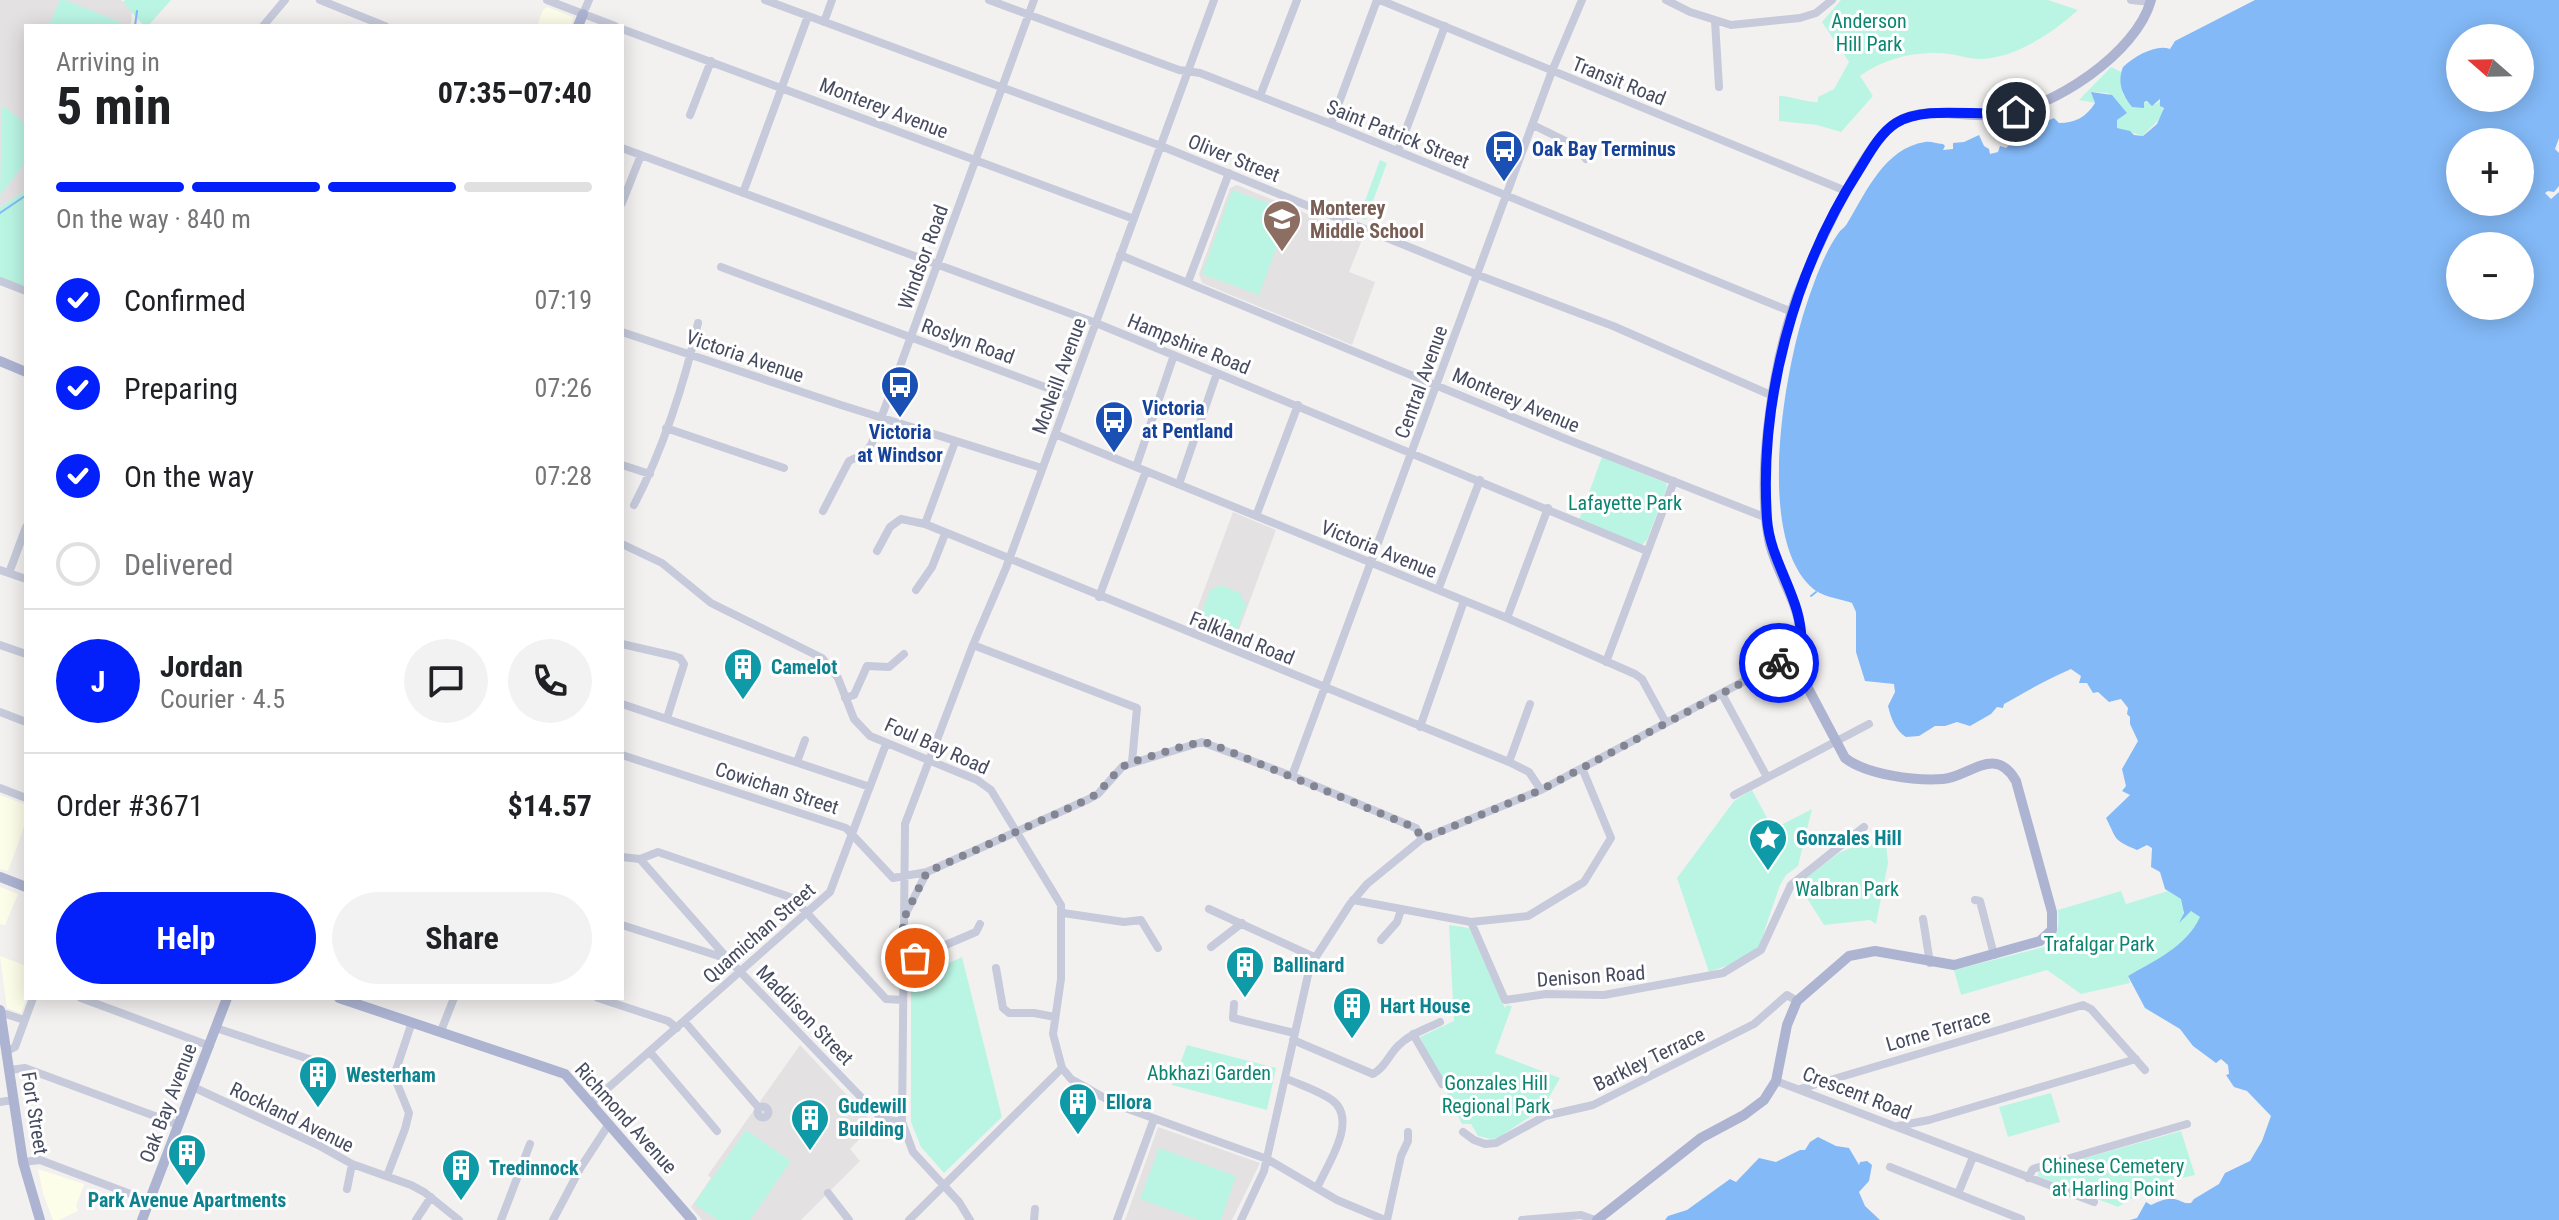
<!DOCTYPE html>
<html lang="en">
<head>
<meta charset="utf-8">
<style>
  :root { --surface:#fff; --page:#f2f2f2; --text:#202124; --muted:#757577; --line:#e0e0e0; --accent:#031ffa }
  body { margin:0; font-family:"Roboto Condensed",sans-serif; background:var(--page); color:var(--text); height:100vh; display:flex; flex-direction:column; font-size:30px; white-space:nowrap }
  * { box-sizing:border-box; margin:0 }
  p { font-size:26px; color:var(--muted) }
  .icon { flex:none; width:44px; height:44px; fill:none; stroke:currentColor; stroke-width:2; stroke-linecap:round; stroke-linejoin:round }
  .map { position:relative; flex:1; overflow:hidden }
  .sheet { position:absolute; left:24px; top:24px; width:600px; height:976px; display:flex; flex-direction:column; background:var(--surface); border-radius:0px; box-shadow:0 4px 20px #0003 }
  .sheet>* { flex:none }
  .needle { width:52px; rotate:290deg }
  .fabs { position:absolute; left:2446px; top:24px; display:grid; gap:16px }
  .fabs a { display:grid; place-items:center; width:88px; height:88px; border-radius:50%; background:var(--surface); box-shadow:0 4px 20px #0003; font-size:40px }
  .pin { position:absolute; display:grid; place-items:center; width:68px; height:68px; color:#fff; margin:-34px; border:4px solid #fff; border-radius:50%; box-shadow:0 2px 8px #0007 }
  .courier { position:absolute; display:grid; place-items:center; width:80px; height:80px; margin:-40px; border:6px solid #031ffa; border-radius:50%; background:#fff; color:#222; box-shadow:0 2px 10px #0007 }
  .overview em { font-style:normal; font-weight:700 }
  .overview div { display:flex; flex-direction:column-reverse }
  .overview { display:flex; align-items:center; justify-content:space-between; height:136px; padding:0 32px }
  h1 { font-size:52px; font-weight:700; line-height:60px }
  .bar { display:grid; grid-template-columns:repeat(4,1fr); gap:12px 8px; align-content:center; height:96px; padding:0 32px }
  .bar i { height:10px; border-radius:6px; background:var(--line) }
  .bar .current { background:var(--accent) }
  .bar p { grid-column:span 4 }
  .line { display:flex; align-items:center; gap:20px; padding:0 32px; border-top:2px solid var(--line) }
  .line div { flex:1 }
  .round { display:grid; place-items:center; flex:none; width:84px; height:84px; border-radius:42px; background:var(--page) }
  ol { padding:0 32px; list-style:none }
  li { display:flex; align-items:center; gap:24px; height:88px }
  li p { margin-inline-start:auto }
  li .icon { padding:8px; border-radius:50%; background:var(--accent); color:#fff; stroke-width:4 }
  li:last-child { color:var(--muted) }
  li i { width:44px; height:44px; border:4px solid var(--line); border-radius:50% }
  .cta { display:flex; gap:16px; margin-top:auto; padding:16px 32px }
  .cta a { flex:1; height:92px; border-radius:48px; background:var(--accent); color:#fff; font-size:32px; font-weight:700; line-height:92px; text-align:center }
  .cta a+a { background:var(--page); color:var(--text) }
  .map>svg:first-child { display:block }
  .commercial { fill:#fdfee9 }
  .education { fill:#e4e1e2 }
  .green { fill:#baf5e4 }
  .water { fill:#83b9f7; fill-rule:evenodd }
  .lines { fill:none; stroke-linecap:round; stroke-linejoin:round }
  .stream { stroke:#83b9f7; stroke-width:2 }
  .minor { stroke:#c6cada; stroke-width:8 }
  .major { stroke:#adb4d2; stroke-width:10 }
  .done { stroke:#838592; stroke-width:8; stroke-dasharray:0 14.4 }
  .route { stroke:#031ffa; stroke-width:10 }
  .labels { text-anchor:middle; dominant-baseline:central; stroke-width:6; stroke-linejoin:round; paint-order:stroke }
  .park-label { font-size:20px; fill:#0c8671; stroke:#fff }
  .street-label { font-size:20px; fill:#464b60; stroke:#fff }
  .transit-label { font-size:20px; font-weight:bold; fill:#164399; stroke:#fff; text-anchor:start }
  .education-label { font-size:20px; font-weight:bold; fill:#785e54; stroke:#fff; text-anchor:start }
  .culture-label { font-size:20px; font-weight:bold; fill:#0d838f; stroke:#fff; text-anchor:start }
</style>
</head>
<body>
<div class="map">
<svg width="2559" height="1220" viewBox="0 0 2559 1220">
  <rect width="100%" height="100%" fill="#f3f1f0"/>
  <path class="commercial" d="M547,7L573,17L571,26H537L543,10Z
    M0,795L26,805V821L8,871L0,869Z
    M0,887L18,894L5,925L0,924Z
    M0,956L26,966L27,998L21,1013L7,1008Z
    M38,1169L84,1184L76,1206L78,1211L59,1220H53L43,1193Z"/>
  <path class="education" d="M0,0H121L132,10L131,26H26V190L0,207Z
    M1237,185L1363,237L1349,272L1375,282L1352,345L1202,283L1199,274L1230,188Z
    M1233,512L1276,530L1233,646L1190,628Z
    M800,1045L874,1124L850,1149L860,1161L801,1220H702L691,1207L711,1178L708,1175Z
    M1158,1127L1260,1163L1232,1220H1125Z"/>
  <path class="green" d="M60,0H65L122,23L121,26H49Z
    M125,0H171L148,26H144L123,2Z
    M1841,0H2048L2078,10C2053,33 2014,59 1979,59C1968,59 1959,55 1949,54C1917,50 1885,58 1860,76L1873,96L1841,132L1817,125L1779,121V96C1793,96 1802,102 1818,102V97L1834,89L1849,62L1822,22Z
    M2111,67L2121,72L2123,95L2132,107H2144L2143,102L2156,104L2161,100C2168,118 2153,123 2143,136L2117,128V120L2126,113L2108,93L2092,92L2095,103L2079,100Z
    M2,105L26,124V162L0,195Z
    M1380,160L1387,163L1366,220L1359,217Z
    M26,190V286L22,285L20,289L0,281V207Z
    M1232,190L1290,211L1259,295L1202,274Z
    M1602,457L1666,483L1667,487L1647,540L1641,546L1579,520Z
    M1221,585L1242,594V600L1247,603L1232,643L1196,629L1210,590Z
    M1752,790L1773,829L1812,809L1798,866L1786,875L1780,885L1759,947L1743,960L1709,972L1677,878L1734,801Z
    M1885,833L1888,863L1876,924L1870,920L1824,925L1798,884L1839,853Z
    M2121,891L2126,904L2168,891L2181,898L2184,909L2182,919L2191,911L2201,917C2187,945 2155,962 2128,976L2130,983L2081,994L2047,970L1961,995L1954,970L2044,947C2059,938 2059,926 2058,910Z
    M1449,925L1469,928L1505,1008L1507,1005L1512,1006L1495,1053L1560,1078L1543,1108L1498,1138L1491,1139L1478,1136L1471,1124H1462L1420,1037L1454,1021Z
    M962,957L1002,1117L944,1173L921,1147L911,1122V980Z
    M1187,1045L1276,1068L1267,1110L1172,1085Z
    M2051,1093L2060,1122L2008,1137L1999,1107Z
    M746,1130L791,1161L750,1220H718L694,1204Z
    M2181,1131L2195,1175L2153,1185L2118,1207L2038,1176L2039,1171Z
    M1159,1148L1236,1176L1221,1220H1199L1140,1199Z"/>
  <path class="water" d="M2255,0H2559V138L2555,149L2559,153V186L2554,192L2548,191L2545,193L2551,199L2559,192V1220H2130L2137,1218L2146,1202L2151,1205C2158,1202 2166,1198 2174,1199C2181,1200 2183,1204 2191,1203L2194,1199L2219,1184L2225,1173L2250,1161L2262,1141L2271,1116L2247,1091L2234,1087L2226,1075L2229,1074L2228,1065L2221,1059L2216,1063L2193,1046L2180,1029L2145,1008L2128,976C2154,961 2187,946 2200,917L2191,911L2179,923L2184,913L2181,899L2165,889L2160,872L2151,867L2152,848L2147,845L2137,850C2112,839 2118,841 2106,818L2130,795L2122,791L2126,786L2122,769L2138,741L2130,724V717L2127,714L2128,708L2121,699L2109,702L2098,692L2093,693L2087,683H2079L2081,676L2071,669C2046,680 2027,691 2004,704L2003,708L1997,707L1991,714L1970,726L1957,722L1945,726H1935L1919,736L1906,737C1895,730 1891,718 1888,706L1895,692L1894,684L1865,681L1856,652V612L1852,603C1838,598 1820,597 1809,585C1756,530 1785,371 1805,309C1813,285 1824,252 1840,231C1843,228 1846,226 1848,222C1866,192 1885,148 1925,142C1931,141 1936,144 1943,144L1945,146L1943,150L1953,149V143L1964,142L1979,135L1984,146L1989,149L1990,154L1998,152L2000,146L2006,148L2012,142L2023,138C2036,122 2037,125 2054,118L2059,123C2076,123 2086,117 2095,103L2091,92L2112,95L2127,113L2117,120V128L2130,131L2134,135L2143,136L2157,124L2164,108L2160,106V99L2152,106L2147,101L2144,102V108L2132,107C2122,95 2117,82 2123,67C2135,56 2156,44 2170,49L2175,41ZM2520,38V98H2460V38ZM2520,142V202H2460V142ZM2460,246H2520V306H2460Z
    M1818,1137L1836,1146L1849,1148L1859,1165L1860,1162L1867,1161L1872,1165L1869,1181L1859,1192L1865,1206L1880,1220H1665L1668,1216L1687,1210L1730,1179L1736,1182L1759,1158L1776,1162L1800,1150H1805L1810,1142Z"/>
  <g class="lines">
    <path class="stream" d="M135,26L137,11
      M0,213L25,196
      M1811,596L1816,592"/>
    <path class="minor" d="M320,0L385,26
      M547,0L615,26
      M765,0L1161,146L1478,275L1613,326L1773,396
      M989,0L1179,70L1200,73L1331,124L1792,312
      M1380,0L1846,191
      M1666,0L1690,12L1731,25L1800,18L1816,13L1832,0
      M2131,0L2151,2
      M583,14L589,0
      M1715,21L1719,87
      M824,22L832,0
      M263,26L285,0
      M622,29L1134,219
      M1260,96L1297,0
      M690,115L711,61
      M1331,124L1377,0
      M1533,125L1578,147L1586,159
      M622,148L1096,323L1647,551
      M1398,151L1445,26
      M743,193L808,16
      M622,203L641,155
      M1120,255L1566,439L1767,518
      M721,267L1069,396
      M0,281L26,291
      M1188,282L1229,173
      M622,332L841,405L1042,468
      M666,428L784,468
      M1055,434L1507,618L1635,674L1642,679L1666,723
      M622,465L650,474
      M1136,467L1174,355
      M1179,484L1217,373
      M634,505C662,452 685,382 698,323
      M823,511L849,461L866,453L872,443L1034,0
      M1256,516L1298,405
      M925,524L955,442
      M622,544L662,563L711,603L822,658L838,678L854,719L870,736L977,780L991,790L1061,905V979L1053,1034L1062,1068L1071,1079L1117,1105L1267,1159L1337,1200L1385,1220
      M877,551L890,527L901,519L925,524L1509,762L1529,772L1541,790
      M0,570L26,579
      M9,573L26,527
      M916,590L932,567L945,534
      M1438,590L1480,480
      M1099,597L1146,471
      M1507,618L1548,508
      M622,644L674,656L680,658L684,664L667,718
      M0,645L26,654
      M973,645L1137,708L1132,762
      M1606,662L1674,481
      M1722,694L1767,777
      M845,698L854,695L867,666L889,667L904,654
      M622,704L870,787
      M0,712L26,722
      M1420,727L1464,601
      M622,755L846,828L893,878L927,872L1089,799L1098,794L1123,766L1202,742L1292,776L1416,828L1422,839
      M797,762L805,740
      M1509,762L1530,704
      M1292,776L1552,71L1582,0
      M0,788L26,798
      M1734,795L1869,724
      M622,857L640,859L728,959L882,1119L902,1122
      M640,859L658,852L793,898L886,999L903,1000
      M1353,900L1471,922L1505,1000L1546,994L1604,995L1723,973L1761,950L1791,885L1864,827
      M1975,900L1980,901L1994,955
      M1209,909L1314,957
      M1063,913L1124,922L1141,920L1158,948
      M905,915L927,872
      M1923,919L1930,963
      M1471,922L1528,916L1584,882L1611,838L1582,768
      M622,925L728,959
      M1381,940L1397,922L1401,910
      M1211,947L1242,923
      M903,959L915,958L976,932L980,924
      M996,968L1003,1008L1009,1013H1034L1055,1017
      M81,998L210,1046
      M598,998L668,1021L677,1028
      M1234,1004L1233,1018L1294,1033
      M0,1012L24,1020
      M684,1021L759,1108
      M216,1028L315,1061
      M441,1031L454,998
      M1413,1034L1442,1084
      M1293,1040L1373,1074C1385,1068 1389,1054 1399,1045C1410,1034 1426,1029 1440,1022
      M7,1051L15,1047L33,998
      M650,1052L717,1131
      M10,1070L25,1068L179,1125
      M1285,1078C1300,1085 1318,1090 1332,1100C1359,1120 1327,1165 1317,1188
      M1776,1081L2094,1202
      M193,1087L318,1145L352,1164L411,1185L424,1192L459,1220
      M1800,1089L2083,1005L2091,1009L2145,1070
      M0,1102L13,1100
      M591,1103L830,892L886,744
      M757.5 1112a5.5 5.5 0 1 1 11 0a5.5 5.5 0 1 1-11 0Z
      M1898,1126L1929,1120L2136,1059
      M1463,1132L1474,1140L1485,1144L1496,1143L1545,1116L1593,1105L1754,1024L1787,995L1797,1001
      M23,1162L40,1160L149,1201
      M1890,1167L2021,1219
      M387,1176L405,1129L409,1113L394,1076L412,1022
      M2028,1178L2033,1169L2187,1124
      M347,1189L352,1164
      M828,1193L849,1220
      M1958,1194L1973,1157
      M416,1220L431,1197
      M501,1220L530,1144
      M553,1220L581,1167L609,1124
      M909,1220L1062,1068
      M970,1220L959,1202L913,1152L902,1122L905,824L973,645L1006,568L1214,0
      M1034,1220L1035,1209
      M1117,1220L1154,1119
      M1241,1220L1264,1171L1310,966L1350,904L1367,884L1422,839L1541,790L1791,656
      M1387,1220L1401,1156L1408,1141V1132
      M1522,1220L1581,1215L1595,1220"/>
    <path class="major" d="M578,26L583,14
      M0,361L26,372
      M0,877L26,887
      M339,998L565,1074L692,1220
      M0,1010L23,1162L40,1220
      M142,1220L227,998
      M1597,1220L1701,1138L1744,1115L1764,1100L1776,1081L1787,1025L1797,1001L1849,956L1875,951L1954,965L2040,941L2052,930V912L2016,781C1995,744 1969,777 1943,779C1916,781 1867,775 1845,758L1791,656L1801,647C1804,608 1779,580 1770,544C1756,480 1772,374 1792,311C1804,272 1864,141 1897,122C1927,105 1966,118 1999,115C2052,109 2137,53 2151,0"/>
  </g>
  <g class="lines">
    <path class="done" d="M915,958L903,959V920L927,872L1089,799C1106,789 1114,769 1132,762L1191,744L1209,743L1416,828L1422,839L1541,790L1779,663"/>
    <path class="route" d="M1779,663L1801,647C1805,601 1770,564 1767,519C1759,400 1794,271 1859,170C1869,154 1880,133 1896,123C1926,104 1981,118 2016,112"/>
  </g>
  <defs>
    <g id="bus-pin" transform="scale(2)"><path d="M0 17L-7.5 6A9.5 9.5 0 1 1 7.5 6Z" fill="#1a4fb4" stroke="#fff"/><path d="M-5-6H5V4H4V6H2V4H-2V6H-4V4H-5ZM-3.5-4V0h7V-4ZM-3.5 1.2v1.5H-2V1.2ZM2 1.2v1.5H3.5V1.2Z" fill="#fff"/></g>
    <g id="school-pin" transform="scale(2)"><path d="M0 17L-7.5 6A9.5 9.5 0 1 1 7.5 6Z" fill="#8d6e63" stroke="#fff"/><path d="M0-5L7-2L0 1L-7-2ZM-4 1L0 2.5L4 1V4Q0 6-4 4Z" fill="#fff"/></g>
    <g id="building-pin" transform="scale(2)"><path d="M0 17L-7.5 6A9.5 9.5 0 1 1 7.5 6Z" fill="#0f9aa8" stroke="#fff"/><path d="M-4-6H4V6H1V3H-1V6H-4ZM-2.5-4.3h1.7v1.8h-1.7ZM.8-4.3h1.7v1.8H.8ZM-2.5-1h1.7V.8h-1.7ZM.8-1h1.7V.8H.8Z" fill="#fff"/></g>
    <g id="sight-pin" transform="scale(2)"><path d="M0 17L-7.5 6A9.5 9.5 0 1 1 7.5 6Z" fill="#0f9aa8" stroke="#fff"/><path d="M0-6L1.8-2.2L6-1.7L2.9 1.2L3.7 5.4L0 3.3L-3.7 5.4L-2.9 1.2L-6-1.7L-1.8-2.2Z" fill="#fff"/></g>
  </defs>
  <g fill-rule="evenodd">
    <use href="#bus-pin" x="1504" y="149"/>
    <use href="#school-pin" x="1282" y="219"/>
    <use href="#bus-pin" x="900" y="385"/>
    <use href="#bus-pin" x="1114" y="420"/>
    <use href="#building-pin" x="743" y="667"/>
    <use href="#sight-pin" x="1768" y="838"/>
    <use href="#building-pin" x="1245" y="965"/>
    <use href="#building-pin" x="1352" y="1006"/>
    <use href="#building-pin" x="318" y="1075"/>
    <use href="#building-pin" x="1078" y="1102"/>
    <use href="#building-pin" x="810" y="1118"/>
    <use href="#building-pin" x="187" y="1153"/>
    <use href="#building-pin" x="461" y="1168"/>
  </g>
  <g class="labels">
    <g class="park-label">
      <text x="1869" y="21">Anderson<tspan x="1869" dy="23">Hill Park</tspan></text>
      <text x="1625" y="503">Lafayette Park</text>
      <text x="1847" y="889">Walbran Park</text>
      <text x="2099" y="944">Trafalgar Park</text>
      <text x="1209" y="1073">Abkhazi Garden</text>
      <text x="1496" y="1083">Gonzales Hill<tspan x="1496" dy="23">Regional Park</tspan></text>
      <text x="2113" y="1166">Chinese Cemetery<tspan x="2113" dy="23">at Harling Point</tspan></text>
    </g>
    <g class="street-label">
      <text transform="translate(1619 81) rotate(22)">Transit Road</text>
      <text transform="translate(884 108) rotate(21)">Monterey Avenue</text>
      <text transform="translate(1398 134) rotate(22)">Saint Patrick Street</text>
      <text transform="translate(1234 158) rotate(22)">Oliver Street</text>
      <text transform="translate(923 257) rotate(-70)">Windsor Road</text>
      <text transform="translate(968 341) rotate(20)">Roslyn Road</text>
      <text transform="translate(1189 344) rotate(22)">Hampshire Road</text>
      <text transform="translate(745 356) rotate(19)">Victoria Avenue</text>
      <text transform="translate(1059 376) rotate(-70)">McNeill Avenue</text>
      <text transform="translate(1421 382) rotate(-70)">Central Avenue</text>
      <text transform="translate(1516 400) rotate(23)">Monterey Avenue</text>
      <text transform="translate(1379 549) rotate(22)">Victoria Avenue</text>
      <text transform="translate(1242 638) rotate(22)">Falkland Road</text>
      <text transform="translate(937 746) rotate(24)">Foul Bay Road</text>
      <text transform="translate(777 788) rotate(18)">Cowichan Street</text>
      <text transform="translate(759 933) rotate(-41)">Quamichan Street</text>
      <text transform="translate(1591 976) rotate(-4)">Denison Road</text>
      <text transform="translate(805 1015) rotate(46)">Maddison Street</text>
      <text transform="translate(1938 1030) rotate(-16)">Lorne Terrace</text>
      <text transform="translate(1649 1059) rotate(-26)">Barkley Terrace</text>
      <text transform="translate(1857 1093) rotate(21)">Crescent Road</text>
      <text transform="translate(168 1103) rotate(-69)">Oak Bay Avenue</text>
      <text transform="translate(35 1113) rotate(81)">Fort Street</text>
      <text transform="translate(292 1117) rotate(26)">Rockland Avenue</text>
      <text transform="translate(626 1118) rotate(48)">Richmond Avenue</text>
    </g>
    <g class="transit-label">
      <text x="1532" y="149">Oak Bay Terminus</text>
      <text x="1142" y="408">Victoria<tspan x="1142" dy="23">at Pentland</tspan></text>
      <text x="900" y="432" text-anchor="middle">Victoria<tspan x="900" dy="23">at Windsor</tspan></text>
    </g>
    <g class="education-label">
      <text x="1310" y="208">Monterey<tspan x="1310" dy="23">Middle School</tspan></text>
    </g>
    <g class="culture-label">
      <text x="771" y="667">Camelot</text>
      <text x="1796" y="838">Gonzales Hill</text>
      <text x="1273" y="965">Ballinard</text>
      <text x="1380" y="1006">Hart House</text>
      <text x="346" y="1075">Westerham</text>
      <text x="1106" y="1102">Ellora</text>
      <text x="838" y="1106">Gudewill<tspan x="838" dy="23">Building</tspan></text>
      <text x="489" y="1168">Tredinnock</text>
      <text x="187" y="1200" text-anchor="middle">Park Avenue Apartments</text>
    </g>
  </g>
</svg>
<div class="fabs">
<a><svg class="needle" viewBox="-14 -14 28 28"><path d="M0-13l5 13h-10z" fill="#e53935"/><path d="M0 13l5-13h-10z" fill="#757577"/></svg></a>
<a>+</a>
<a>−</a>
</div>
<div class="pin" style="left:915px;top:958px;background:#ea580c"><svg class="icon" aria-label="bag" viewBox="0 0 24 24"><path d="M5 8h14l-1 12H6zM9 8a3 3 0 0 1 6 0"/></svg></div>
<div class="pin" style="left:2016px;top:112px;background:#1f2937"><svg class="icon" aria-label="home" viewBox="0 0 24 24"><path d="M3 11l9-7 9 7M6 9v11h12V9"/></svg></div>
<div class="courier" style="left:1779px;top:663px"><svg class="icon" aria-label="bike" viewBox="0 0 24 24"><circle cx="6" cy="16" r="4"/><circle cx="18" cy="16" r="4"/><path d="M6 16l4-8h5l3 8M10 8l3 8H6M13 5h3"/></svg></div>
<section class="sheet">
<div class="overview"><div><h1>5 min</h1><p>Arriving in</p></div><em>07:35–07:40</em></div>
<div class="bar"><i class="current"></i><i class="current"></i><i class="current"></i><i></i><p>On the way · 840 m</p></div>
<ol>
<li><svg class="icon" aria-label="check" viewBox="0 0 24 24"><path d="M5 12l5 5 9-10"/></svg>Confirmed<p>07:19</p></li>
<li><svg class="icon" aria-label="check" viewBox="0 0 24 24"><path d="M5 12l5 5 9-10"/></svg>Preparing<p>07:26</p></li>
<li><svg class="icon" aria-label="check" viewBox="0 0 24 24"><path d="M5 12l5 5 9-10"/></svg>On the way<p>07:28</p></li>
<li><i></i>Delivered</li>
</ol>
<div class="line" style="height:144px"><b class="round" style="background:var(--accent);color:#fff">J</b><div><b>Jordan</b><p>Courier · 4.5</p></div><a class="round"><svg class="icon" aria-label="chat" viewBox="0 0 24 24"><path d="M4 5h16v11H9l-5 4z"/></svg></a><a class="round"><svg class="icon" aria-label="phone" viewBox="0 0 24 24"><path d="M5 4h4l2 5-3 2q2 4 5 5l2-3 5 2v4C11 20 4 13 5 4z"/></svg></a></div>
<div class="line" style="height:104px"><div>Order #3671</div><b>$14.57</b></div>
<div class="cta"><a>Help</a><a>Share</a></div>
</section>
</div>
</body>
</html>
